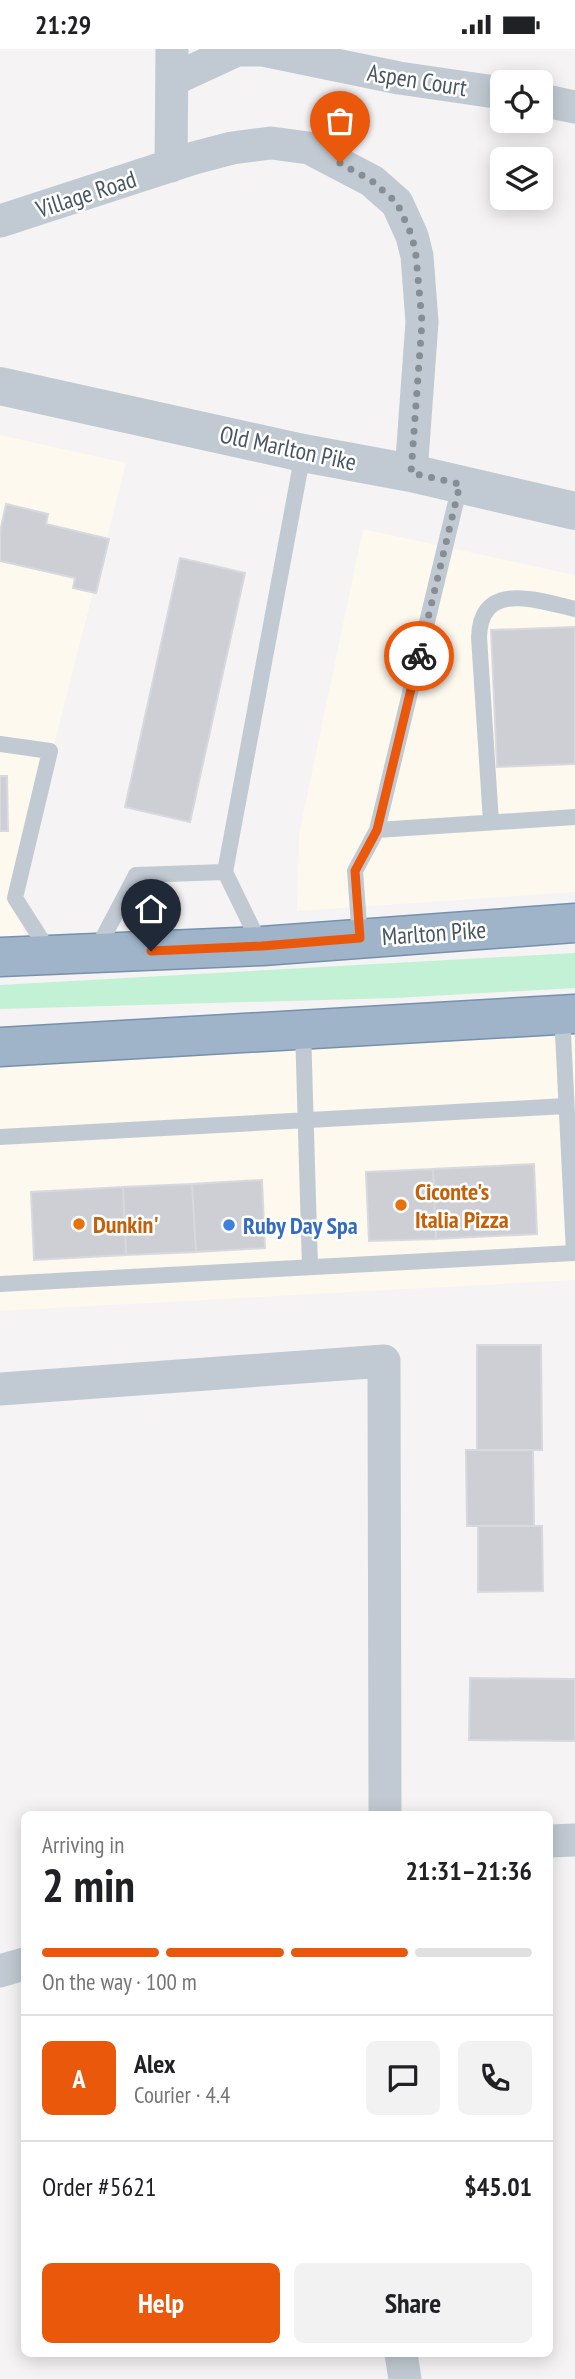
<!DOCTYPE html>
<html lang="en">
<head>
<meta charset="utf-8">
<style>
  :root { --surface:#fff; --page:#f2f2f2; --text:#202124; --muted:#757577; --line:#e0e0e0; --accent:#ea580c }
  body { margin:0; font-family:"PT Sans Narrow",sans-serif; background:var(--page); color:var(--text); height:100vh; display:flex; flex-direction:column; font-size:26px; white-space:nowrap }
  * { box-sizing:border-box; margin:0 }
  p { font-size:23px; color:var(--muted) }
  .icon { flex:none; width:38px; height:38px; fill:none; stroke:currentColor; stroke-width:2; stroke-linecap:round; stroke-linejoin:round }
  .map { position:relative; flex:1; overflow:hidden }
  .drawer { position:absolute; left:21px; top:1762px; width:532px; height:546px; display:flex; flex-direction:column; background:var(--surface); border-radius:10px; box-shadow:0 4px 18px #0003 }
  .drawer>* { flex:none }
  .controls { position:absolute; left:490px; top:21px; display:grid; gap:14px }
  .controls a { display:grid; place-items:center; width:63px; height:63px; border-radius:10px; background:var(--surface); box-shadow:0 4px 18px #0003; font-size:35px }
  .pin { position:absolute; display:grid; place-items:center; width:60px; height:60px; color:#fff; margin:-72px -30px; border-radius:50% 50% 50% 0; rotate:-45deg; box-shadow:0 0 7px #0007 }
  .pin .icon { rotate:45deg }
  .courier { position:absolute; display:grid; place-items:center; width:70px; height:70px; margin:-35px; border:5px solid #ea580c; border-radius:50%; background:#fff; color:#222; box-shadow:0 2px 9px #0007 }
  .headline em { font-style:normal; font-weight:700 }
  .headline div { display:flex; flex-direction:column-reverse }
  .headline { display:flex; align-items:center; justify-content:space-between; height:119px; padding:0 21px }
  h1 { font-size:46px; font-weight:700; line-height:52px }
  .bar { display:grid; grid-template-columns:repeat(4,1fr); gap:10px 7px; align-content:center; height:84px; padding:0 21px }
  .bar i { height:9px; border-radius:5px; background:var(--line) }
  .bar .selected { background:var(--accent) }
  .bar p { grid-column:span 4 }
  .line { display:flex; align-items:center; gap:18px; padding:0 21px; border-top:2px solid var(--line) }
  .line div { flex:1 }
  .round { display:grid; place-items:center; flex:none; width:74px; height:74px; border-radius:10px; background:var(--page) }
  .button { display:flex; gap:14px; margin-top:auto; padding:14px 21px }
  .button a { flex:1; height:80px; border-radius:10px; background:var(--accent); color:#fff; font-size:28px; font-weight:700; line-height:80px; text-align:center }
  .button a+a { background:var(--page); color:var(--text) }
  .status { display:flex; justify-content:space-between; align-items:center; height:49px; padding:0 35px; background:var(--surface); direction:ltr }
  .status svg { height:19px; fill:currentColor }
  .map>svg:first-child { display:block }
  .commercial { fill:#fdf9ef }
  .green { fill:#c3f1d5 }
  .building { fill:#cdcfd5; stroke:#d7d9de; stroke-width:2 }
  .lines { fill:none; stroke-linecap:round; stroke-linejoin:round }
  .trunk-casing { stroke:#7690ad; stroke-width:41 }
  .service { stroke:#c1cad2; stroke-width:16 }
  .minor { stroke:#c1cad2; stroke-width:33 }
  .tertiary { stroke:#c1cad2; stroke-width:38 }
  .trunk { stroke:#9fb4c9; stroke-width:38 }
  .done { stroke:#868d94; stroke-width:7; stroke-dasharray:0 12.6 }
  .route { stroke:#ea580c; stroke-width:9 }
  .food-dot { fill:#e8710a; stroke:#fff; stroke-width:2.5 }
  .shop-dot { fill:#3f7fe0; stroke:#fff; stroke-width:2.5 }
  .labels { text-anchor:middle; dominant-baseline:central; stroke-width:5; stroke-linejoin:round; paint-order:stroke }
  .street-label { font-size:24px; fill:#4a5661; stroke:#fff }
  .food-label { font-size:24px; font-weight:bold; fill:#c56008; stroke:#fff; text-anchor:start }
  .shop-label { font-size:24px; font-weight:bold; fill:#366cbe; stroke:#fff; text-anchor:start }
</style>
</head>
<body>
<div class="status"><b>21:29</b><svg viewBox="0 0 49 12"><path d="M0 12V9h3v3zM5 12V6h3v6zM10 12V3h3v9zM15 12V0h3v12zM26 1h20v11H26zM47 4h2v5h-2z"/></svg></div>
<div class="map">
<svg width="575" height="2330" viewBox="0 0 575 2330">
  <rect width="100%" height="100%" fill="#f5f3f3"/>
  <path class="commercial" d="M0,386L126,414L15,849L28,897L0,896Z
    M363,480L575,526V843L297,862L299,785Z
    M575,965V1231L0,1262V998Z"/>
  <path class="green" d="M575,904V939L395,949L0,960V936Z"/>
  <path class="building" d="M6,455L48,465L46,475L109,490L96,544L73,539L75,529L0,512V483Z
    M180,509L245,524L190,773L125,758Z
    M575,578V715L497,718L491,581Z
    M0,727H7L8,782H0Z
    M534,1115L537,1185L436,1190L433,1120Z
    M433,1120L436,1190L369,1192L366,1123Z
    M262,1131L265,1199L196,1203L192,1135Z
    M192,1135L196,1203L126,1206L123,1138Z
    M123,1138L126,1206L34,1211L31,1143Z
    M477,1296H541L542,1401H477Z
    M466,1401H533L534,1477H467Z
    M478,1477H542L543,1542L478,1543Z
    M470,1629L575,1630V1692L469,1691Z"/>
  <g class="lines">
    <g class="trunk-casing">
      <path id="trunk" d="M0,908L262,897L575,874
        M0,998L575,965"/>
    </g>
    <path class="service" d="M0,695L50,702L15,849L50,904
      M491,773L479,588C481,530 539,552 575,560
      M377,781L460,436
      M360,889L355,822L377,781L575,768
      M261,897L225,823L303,404
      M96,902L136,826L225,823
      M303,980L310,1218
      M0,1088L566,1057
      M0,1235L574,1204L562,965"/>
    <path class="minor" d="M172,31L237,1H263L399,29L502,44
      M541,51L575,58
      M171,117L172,0
      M0,172L194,109L232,99L271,94L309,99L372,132L397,154L412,187L417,207L422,273L411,424
      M0,1340L384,1312L385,1766
      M550,1792L575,1791
      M0,1922L24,1915
      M401,2305L405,2330"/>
    <path class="tertiary" d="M0,337L303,404L411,424L575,462"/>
    <use href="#trunk" class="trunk"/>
  </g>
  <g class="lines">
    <path class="done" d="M340,114L372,132L397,154L412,187L416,207L422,273L411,424L460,435L419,607"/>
    <path class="route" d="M151,902L262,897L360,889L355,822L377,781L419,607"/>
  </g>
  <g class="food-dot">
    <circle cx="401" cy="1156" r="7"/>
    <circle cx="79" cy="1175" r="7"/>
  </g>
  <circle class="shop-dot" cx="229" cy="1176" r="7"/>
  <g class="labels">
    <g class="street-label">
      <text transform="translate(417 31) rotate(9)">Aspen Court</text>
      <text transform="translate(86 145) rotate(-18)">Village Road</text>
      <text transform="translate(288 399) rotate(12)">Old Marlton Pike</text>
      <text transform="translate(434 884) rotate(-4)">Marlton Pike</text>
    </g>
    <g class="food-label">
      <text x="415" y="1142">Ciconte's<tspan x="415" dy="28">Italia Pizza</tspan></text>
      <text x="93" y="1175">Dunkin'</text>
    </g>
    <g class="shop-label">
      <text x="243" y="1176">Ruby Day Spa</text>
    </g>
  </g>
</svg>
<div class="controls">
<a><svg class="icon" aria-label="locate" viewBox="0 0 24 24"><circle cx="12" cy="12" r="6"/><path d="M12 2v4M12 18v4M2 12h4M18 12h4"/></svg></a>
<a><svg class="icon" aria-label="layers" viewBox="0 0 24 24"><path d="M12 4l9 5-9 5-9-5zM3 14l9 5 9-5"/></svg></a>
</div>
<div class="pin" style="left:340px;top:114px;background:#ea580c"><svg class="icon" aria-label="bag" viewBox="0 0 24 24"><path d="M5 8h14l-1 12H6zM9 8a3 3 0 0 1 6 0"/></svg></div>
<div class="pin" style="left:151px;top:902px;background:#1f2937"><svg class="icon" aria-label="home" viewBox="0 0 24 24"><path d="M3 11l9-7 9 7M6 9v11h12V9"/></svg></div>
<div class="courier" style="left:419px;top:607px"><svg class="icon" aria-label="bike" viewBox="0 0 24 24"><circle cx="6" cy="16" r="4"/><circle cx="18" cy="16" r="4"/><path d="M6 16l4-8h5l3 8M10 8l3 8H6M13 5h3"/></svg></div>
<section class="drawer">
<div class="headline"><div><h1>2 min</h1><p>Arriving in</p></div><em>21:31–21:36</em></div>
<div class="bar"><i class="selected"></i><i class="selected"></i><i class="selected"></i><i></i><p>On the way · 100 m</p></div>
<div class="line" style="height:126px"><b class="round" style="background:var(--accent);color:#fff">A</b><div><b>Alex</b><p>Courier · 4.4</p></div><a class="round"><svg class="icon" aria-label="chat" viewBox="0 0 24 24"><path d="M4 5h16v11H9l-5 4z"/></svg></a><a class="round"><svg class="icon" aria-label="phone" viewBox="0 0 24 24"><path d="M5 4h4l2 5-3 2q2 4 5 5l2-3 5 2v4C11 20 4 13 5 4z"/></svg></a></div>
<div class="line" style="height:91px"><div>Order #5621</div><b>$45.01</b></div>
<div class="button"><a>Help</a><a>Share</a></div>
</section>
</div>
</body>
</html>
